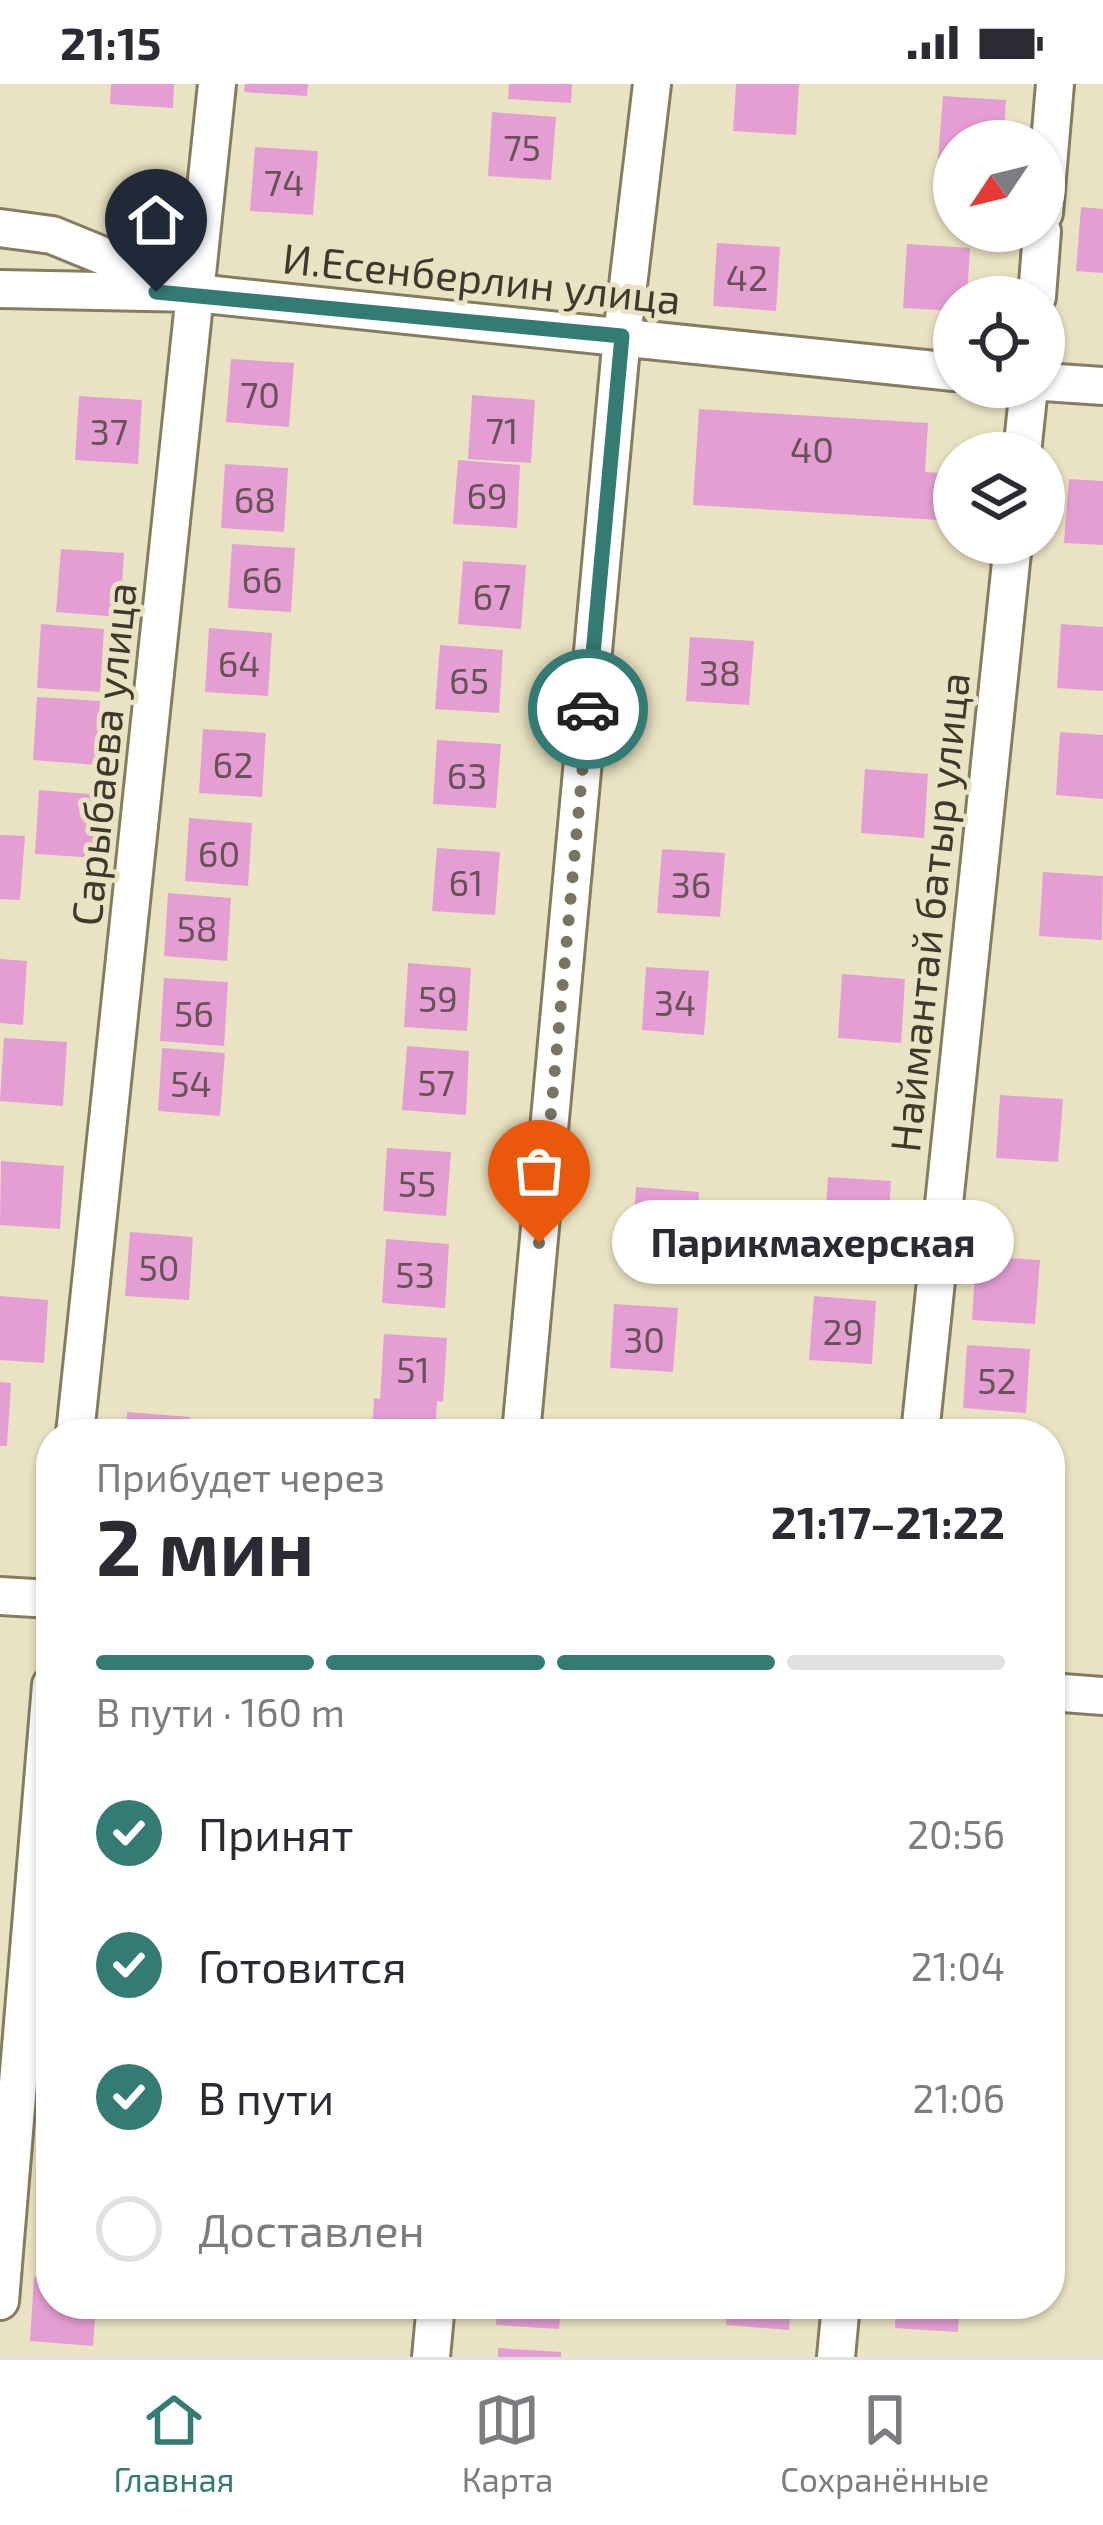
<!DOCTYPE html>
<html lang="ru">
<head>
<meta charset="utf-8">
<style>
  :root { --surface:#fff; --page:#f7f7f7; --text:#2b2b33; --muted:#7c7c81; --line:#e1e1e2; --accent:#347b74 }
  body { margin:0; font-family:"Exo 2",sans-serif; background:var(--page); color:var(--text); height:100vh; display:flex; flex-direction:column; font-size:45px; white-space:nowrap }
  * { box-sizing:border-box; margin:0 }
  p { font-size:39px; color:var(--muted) }
  .icon { flex:none; width:66px; height:66px; fill:none; stroke:currentColor; stroke-width:2; stroke-linecap:round; stroke-linejoin:round }
  .map { position:relative; flex:1; overflow:hidden }
  .panel { position:absolute; left:36px; top:1335px; width:1029px; height:900px; display:flex; flex-direction:column; background:var(--surface); border-radius:48px; box-shadow:0 3px 9px #0004 }
  .panel>* { flex:none }
  .needle { width:78px; rotate:235deg }
  .buttons { position:absolute; left:933px; top:36px; display:grid; gap:24px }
  .buttons a { display:grid; place-items:center; width:132px; height:132px; border-radius:50%; background:var(--surface); box-shadow:0 3px 9px #0004; font-size:60px }
  .pin { position:absolute; display:grid; place-items:center; width:102px; height:102px; color:#fff; margin:-123px -51px; border-radius:50% 50% 50% 0; rotate:-45deg; box-shadow:0 0 12px #0007 }
  .pin .icon { rotate:45deg }
  .courier { position:absolute; display:grid; place-items:center; width:120px; height:120px; margin:-60px; border:9px solid #347b74; border-radius:50%; background:#fff; color:#222; box-shadow:0 3px 15px #0007 }
  .bubble { position:absolute; height:84px; border-radius:42px; background:var(--surface); box-shadow:0 3px 9px #0004; font-size:39px; font-weight:700; line-height:84px; text-align:center }
  .headline em { font-style:normal; font-weight:700 }
  .headline div { display:flex; flex-direction:column-reverse }
  .headline { display:flex; align-items:center; justify-content:space-between; height:204px; padding:0 60px }
  h1 { font-size:78px; font-weight:700; line-height:90px }
  .bar { display:grid; grid-template-columns:repeat(4,1fr); gap:18px 12px; align-content:center; height:144px; padding:0 60px }
  .bar i { height:15px; border-radius:9px; background:var(--line) }
  .bar .active { background:var(--accent) }
  .bar p { grid-column:span 4 }
  ol { padding:0 60px; list-style:none }
  li { display:flex; align-items:center; gap:36px; height:132px }
  li p { margin-inline-start:auto }
  li .icon { padding:12px; border-radius:50%; background:var(--accent); color:#fff; stroke-width:4 }
  li:last-child { color:var(--muted) }
  li i { width:66px; height:66px; border:6px solid var(--line); border-radius:50% }
  .status { display:flex; justify-content:space-between; align-items:center; height:84px; padding:0 60px; background:var(--surface); direction:ltr }
  .status svg { height:33px; fill:currentColor }
  .tab-bar { display:flex; justify-content:space-around; align-items:center; height:168px; border-top:3px solid var(--line); background:var(--surface); font-size:33px; color:var(--muted) }
  .tab-bar a { display:grid; justify-items:center; gap:6px }
  .tab-bar .active { color:var(--accent) }
  .map>svg:first-child { display:block }
  .building { fill:#e59ed3 }
  .lines { fill:none; stroke-linecap:round; stroke-linejoin:round }
  .minor-casing { stroke:#847d60; stroke-width:42 }
  .minor { stroke:#fff; stroke-width:36 }
  .done { stroke:#7a7562; stroke-width:12; stroke-dasharray:0 21.6 }
  .route { stroke:#347b74; stroke-width:15 }
  .labels { text-anchor:middle; dominant-baseline:central; stroke-width:10; stroke-linejoin:round; paint-order:stroke }
  .number-label { font-size:36px; fill:#675356 }
  .street-label { font-size:42px; fill:#3d3a2d; stroke:#eae3c3 }
</style>
</head>
<body>
<div class="status"><b>21:15</b><svg viewBox="0 0 49 12"><path d="M0 12V9h3v3zM5 12V6h3v6zM10 12V3h3v9zM15 12V0h3v12zM26 1h20v11H26zM47 4h2v5h-2z"/></svg></div>
<div class="map">
<svg width="1103" height="2273" viewBox="0 0 1103 2273">
  <rect width="100%" height="100%" fill="#eae3c3"/>
  <path class="building" d="M111,0H174L173,24L110,20Z
    M245,0H308L307,12L244,8Z
    M509,0H572L571,19L508,15Z
    M736,0H799L796,51L733,47Z
    M943,12L1006,16L1003,57H954V77L938,75Z
    M492,28L556,33L551,96L488,92Z
    M255,63L318,67L313,131L250,127Z
    M1081,123L1103,125V189L1076,187Z
    M717,159L780,163L776,227L713,222Z
    M907,160L970,164L967,213H954V227L903,224Z
    M231,275L294,279L289,343L226,338Z
    M472,311L535,316L531,379L468,375Z
    M79,312L142,316L138,380L75,376Z
    M699,325L928,339L925,388L954,390V437L693,421Z
    M458,376L520,381L517,444L453,440Z
    M225,380L288,384L284,448L221,444Z
    M1069,395L1103,397V461L1064,459Z
    M232,460L295,464L291,528L228,524Z
    M61,465L124,469L120,533L56,528Z
    M463,477L526,481L521,545L458,540Z
    M41,540L104,545L100,608L37,604Z
    M1061,540L1103,543V607L1057,604Z
    M209,544L272,549L268,612L205,608Z
    M690,553L754,557L749,621L686,617Z
    M440,561L503,566L499,629L435,625Z
    M37,613L100,617L96,681L33,676Z
    M203,645L266,649L262,713L199,709Z
    M1060,648L1103,651V715L1056,711Z
    M437,656L501,660L496,724L433,720Z
    M865,685L928,690L924,754L861,749Z
    M39,706L102,711L97,774L35,770Z
    M189,734L252,739L248,802L185,797Z
    M0,751L25,752L20,816L0,815Z
    M437,764L500,768L495,831L432,827Z
    M662,765L725,769L720,833L657,829Z
    M1043,788L1103,792L1102,856L1039,852Z
    M168,809L231,814L227,877L164,872Z
    M0,875L27,877L23,941L0,939Z
    M408,879L471,884L467,947L404,943Z
    M646,883L709,887L704,951L642,946Z
    M842,890L905,895L901,959L838,954Z
    M164,894L228,898L224,962L160,957Z
    M4,954L67,958L63,1022L0,1017Z
    M407,962L469,967L466,1031L402,1026Z
    M162,964L225,969L220,1032L158,1027Z
    M1000,1011L1063,1015L1058,1078L996,1074Z
    M387,1064L451,1068L446,1132L383,1127Z
    M1,1077L64,1082L60,1145L0,1141Z
    M828,1093L891,1097L887,1160L824,1156Z
    M636,1103L699,1108L695,1171L632,1167Z
    M130,1148L193,1153L189,1216L125,1212Z
    M386,1155L449,1160L445,1224L382,1219Z
    M976,1172L1040,1176L1035,1240L972,1236Z
    M0,1212L48,1216L44,1279L0,1276Z
    M814,1212L876,1217L872,1280L809,1276Z
    M614,1220L678,1224L673,1288L610,1284Z
    M384,1250L447,1254L443,1318L437,1317L435,1350H372L374,1314L380,1315Z
    M967,1261L1030,1265L1026,1329L963,1324Z
    M0,1298L11,1299L7,1362H0Z
    M127,1328L190,1333L189,1350H126Z
    M34,2193L51,2195V2220H96L93,2262L30,2257Z
    M497,2220H561L559,2245L496,2241Z
    M727,2220H791L789,2246L726,2241Z
    M896,2220H959L958,2248L895,2244Z
    M498,2264L561,2268V2273H498Z"/>
  <g class="lines">
    <g class="minor-casing">
      <path id="minor" d="M1044,129L1055,0
        M0,144L52,151L172,200
        M0,205L195,209L954,288
        M1037,213L1042,147
        M1044,298L1103,302
        M1022,369L1029,303
        M75,1350L217,0
        M521,1350L622,252L652,0
        M920,1350L1013,459
        M0,1512L51,1515
        M1050,1608L1103,1612
        M0,2217L51,1601
        M431,2273L436,2220
        M836,2273L841,2220"/>
    </g>
    <use href="#minor" class="minor"/>
  </g>
  <g class="lines">
    <path class="done" d="M539,1159L588,625"/>
    <path class="route" d="M156,208L622,252L588,625"/>
  </g>
  <g class="labels">
    <g class="number-label">
      <text x="522" y="62">75</text>
      <text x="284" y="97">74</text>
      <text x="747" y="192">42</text>
      <text x="260" y="309">70</text>
      <text x="502" y="345">71</text>
      <text x="109" y="346">37</text>
      <text x="812" y="364">40</text>
      <text x="487" y="410">69</text>
      <text x="255" y="414">68</text>
      <text x="262" y="494">66</text>
      <text x="492" y="511">67</text>
      <text x="239" y="578">64</text>
      <text x="720" y="587">38</text>
      <text x="469" y="595">65</text>
      <text x="233" y="679">62</text>
      <text x="467" y="690">63</text>
      <text x="219" y="768">60</text>
      <text x="466" y="797">61</text>
      <text x="691" y="799">36</text>
      <text x="197" y="843">58</text>
      <text x="438" y="913">59</text>
      <text x="675" y="917">34</text>
      <text x="194" y="928">56</text>
      <text x="436" y="997">57</text>
      <text x="191" y="998">54</text>
      <text x="417" y="1098">55</text>
      <text x="159" y="1182">50</text>
      <text x="415" y="1189">53</text>
      <text x="843" y="1246">29</text>
      <text x="644" y="1254">30</text>
      <text x="413" y="1284">51</text>
      <text x="997" y="1295">52</text>
    </g>
    <g class="street-label">
      <text transform="translate(482 193) rotate(6)">И.Есенберлин улица</text>
      <text transform="translate(102 670) rotate(-84)">Сарыбаева улица</text>
      <text transform="translate(928 828) rotate(-84)">Наймантай батыр улица</text>
    </g>
  </g>
</svg>
<div class="buttons">
<a><svg class="needle" viewBox="-14 -14 28 28"><path d="M0-13l5 13h-10z" fill="#e53935"/><path d="M0 13l5-13h-10z" fill="#7c7c81"/></svg></a>
<a><svg class="icon" aria-label="locate" viewBox="0 0 24 24"><circle cx="12" cy="12" r="6"/><path d="M12 2v4M12 18v4M2 12h4M18 12h4"/></svg></a>
<a><svg class="icon" aria-label="layers" viewBox="0 0 24 24"><path d="M12 4l9 5-9 5-9-5zM3 14l9 5 9-5"/></svg></a>
</div>
<div class="pin" style="left:539px;top:1159px;background:#ea580c"><svg class="icon" aria-label="bag" viewBox="0 0 24 24"><path d="M5 8h14l-1 12H6zM9 8a3 3 0 0 1 6 0"/></svg></div>
<div class="pin" style="left:156px;top:208px;background:#1f2937"><svg class="icon" aria-label="home" viewBox="0 0 24 24"><path d="M3 11l9-7 9 7M6 9v11h12V9"/></svg></div>
<div class="courier" style="left:588px;top:625px"><svg class="icon" aria-label="car" viewBox="0 0 24 24"><path d="M5 17H2v-5l4-1 3-4h7l3 4 3 1v5h-3M9 17h6M6 11h13"/><circle cx="7" cy="17" r="2"/><circle cx="17" cy="17" r="2"/></svg></div>
<div class="bubble" style="left:612px;top:1116px;width:402px">Парикмахерская</div>
<section class="panel">
<div class="headline"><div><h1>2 мин</h1><p>Прибудет через</p></div><em>21:17–21:22</em></div>
<div class="bar"><i class="active"></i><i class="active"></i><i class="active"></i><i></i><p>В пути · 160 m</p></div>
<ol>
<li><svg class="icon" aria-label="check" viewBox="0 0 24 24"><path d="M5 12l5 5 9-10"/></svg>Принят<p>20:56</p></li>
<li><svg class="icon" aria-label="check" viewBox="0 0 24 24"><path d="M5 12l5 5 9-10"/></svg>Готовится<p>21:04</p></li>
<li><svg class="icon" aria-label="check" viewBox="0 0 24 24"><path d="M5 12l5 5 9-10"/></svg>В пути<p>21:06</p></li>
<li><i></i>Доставлен</li>
</ol>
</section>
</div>
<nav class="tab-bar">
<a class="active"><svg class="icon" aria-label="home" viewBox="0 0 24 24"><path d="M3 11l9-7 9 7M6 9v11h12V9"/></svg>Главная</a>
<a><svg class="icon" aria-label="map" viewBox="0 0 24 24"><path d="M3 6l6-2 6 2 6-2v14l-6 2-6-2-6 2zM9 4v14M15 6v14"/></svg>Карта</a>
<a><svg class="icon" aria-label="saved" viewBox="0 0 24 24"><path d="M7 4h10v16l-5-4-5 4z"/></svg>Сохранённые</a>
</nav>
</body>
</html>
